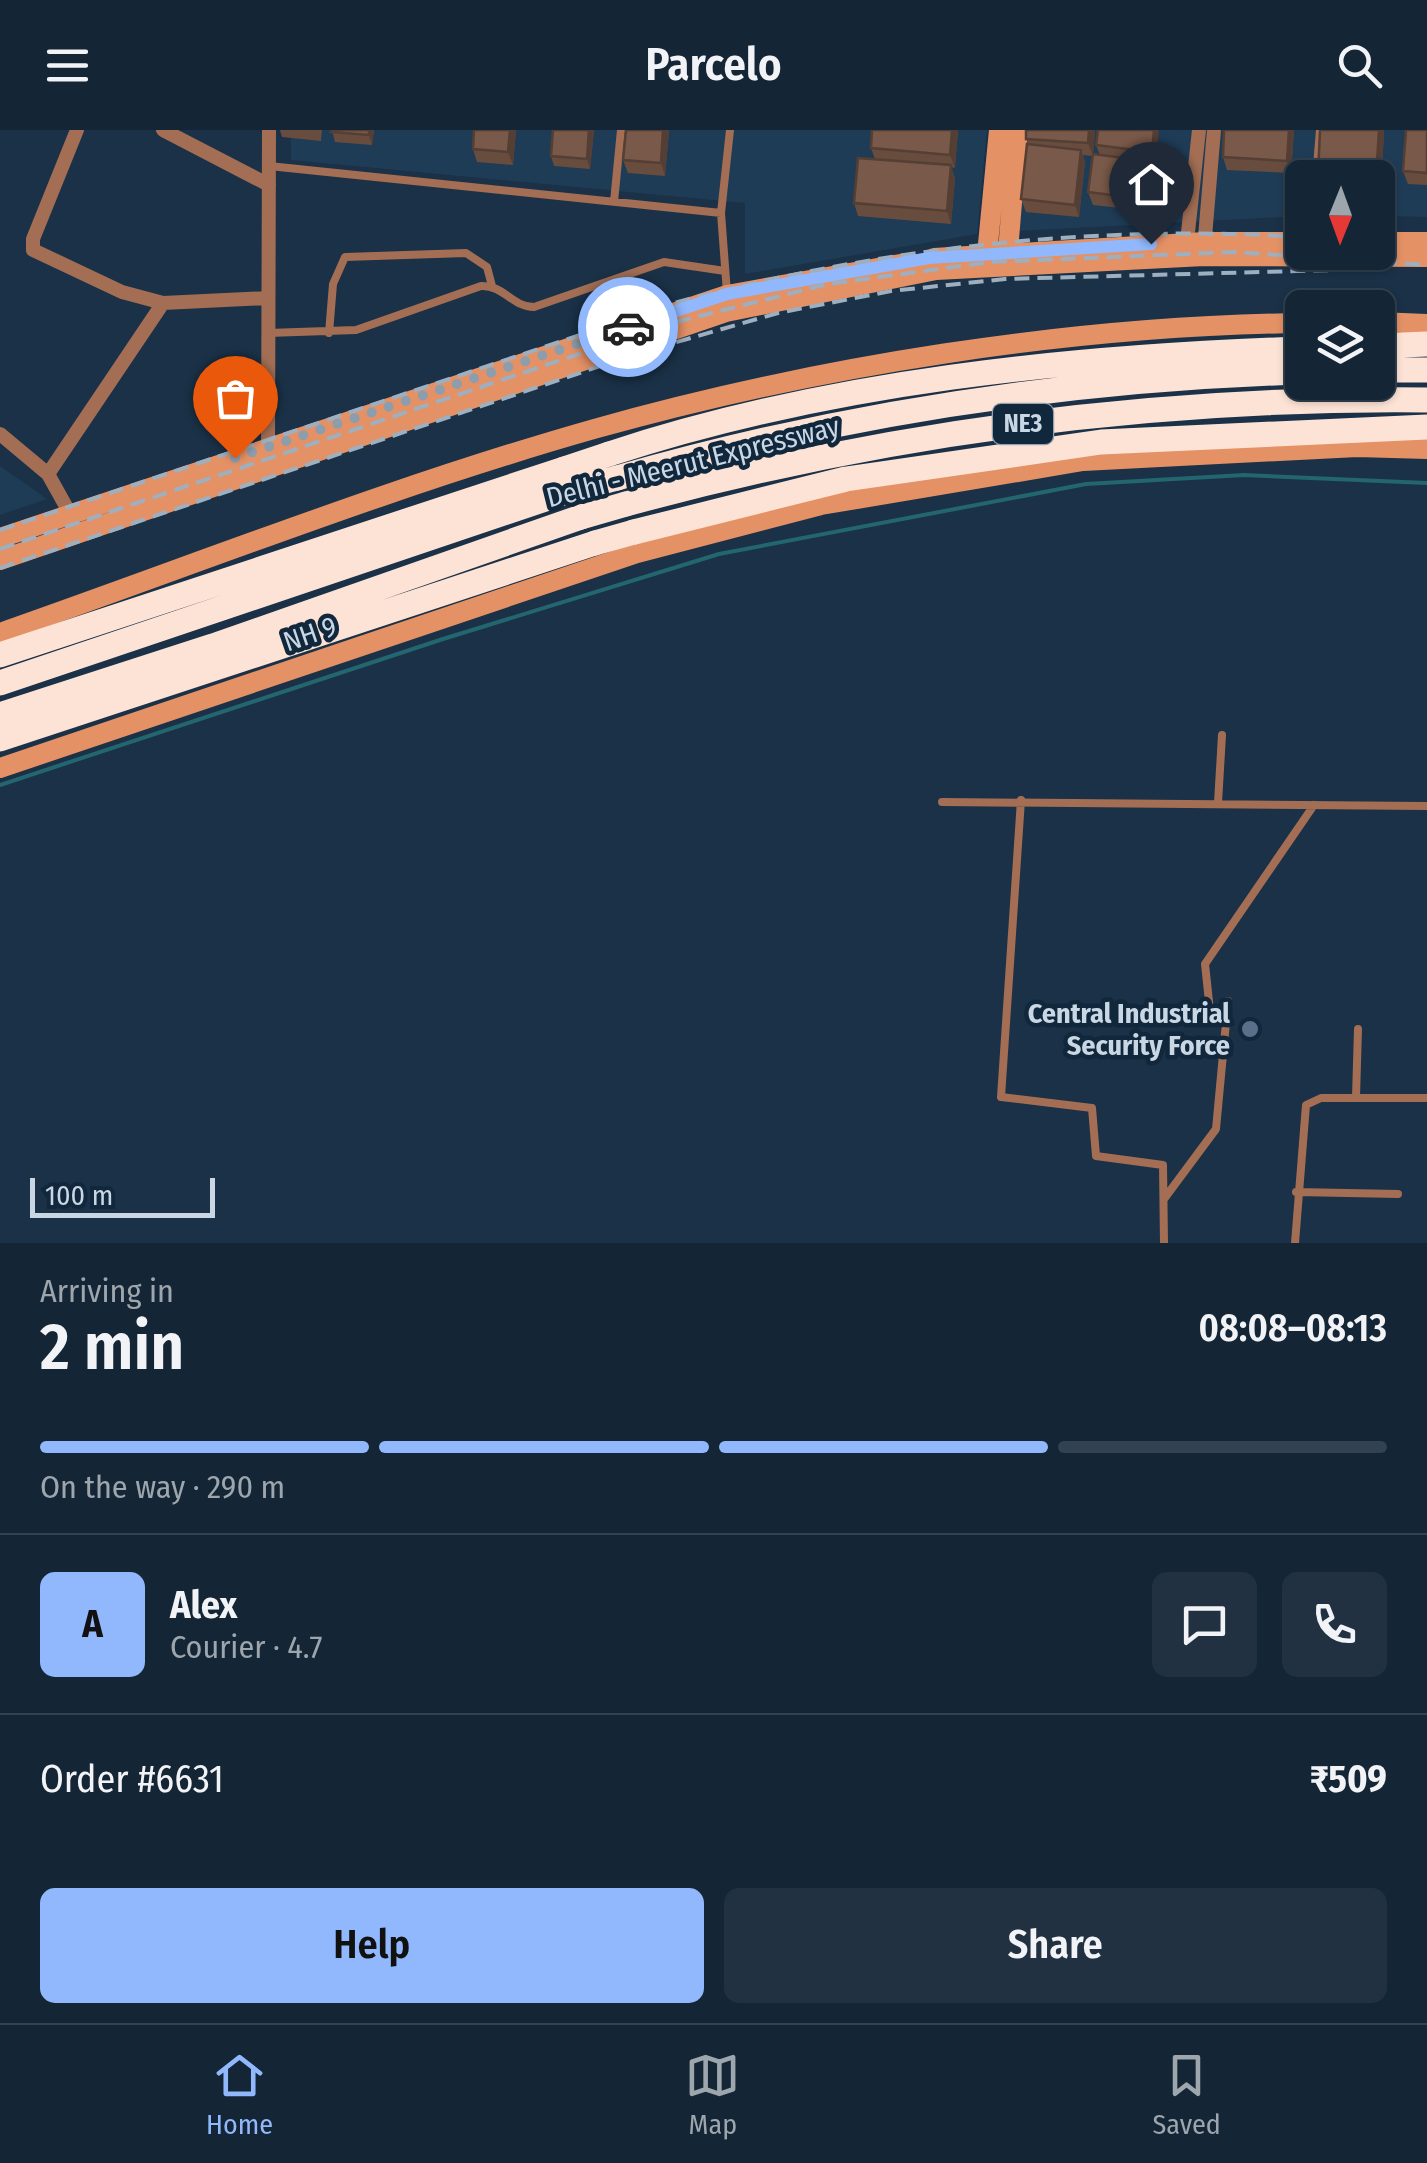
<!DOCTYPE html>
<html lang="en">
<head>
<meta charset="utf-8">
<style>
  :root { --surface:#142535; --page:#213141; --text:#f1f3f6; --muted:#9da5ad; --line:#334250; --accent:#91b8fd }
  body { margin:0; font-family:"Fira Sans Condensed",sans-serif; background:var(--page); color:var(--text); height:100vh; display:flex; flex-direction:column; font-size:38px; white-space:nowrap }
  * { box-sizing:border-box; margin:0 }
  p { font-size:32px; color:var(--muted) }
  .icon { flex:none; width:55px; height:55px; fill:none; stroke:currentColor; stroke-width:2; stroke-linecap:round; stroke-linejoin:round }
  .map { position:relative; height:1113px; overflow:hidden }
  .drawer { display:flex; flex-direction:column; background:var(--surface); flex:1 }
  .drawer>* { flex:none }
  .needle { width:65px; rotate:181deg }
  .tools { position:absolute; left:1285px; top:30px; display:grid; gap:20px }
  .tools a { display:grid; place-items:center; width:110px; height:110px; border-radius:15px; background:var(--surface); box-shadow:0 2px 8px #0004,0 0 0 2px var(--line); font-size:50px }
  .scale { position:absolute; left:30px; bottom:25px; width:185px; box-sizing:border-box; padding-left:10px; border:5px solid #c9d7e5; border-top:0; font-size:28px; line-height:35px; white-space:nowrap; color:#c9d7e5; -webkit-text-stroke:8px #10273c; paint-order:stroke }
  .pin { position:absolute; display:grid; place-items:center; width:85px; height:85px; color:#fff; margin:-102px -42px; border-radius:50% 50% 50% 0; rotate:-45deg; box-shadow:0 0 10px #0007 }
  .pin .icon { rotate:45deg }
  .courier { position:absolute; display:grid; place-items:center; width:100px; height:100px; margin:-50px; border:8px solid #91b8fd; border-radius:50%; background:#fff; color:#222; box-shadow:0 2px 12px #0007 }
  .summary em { font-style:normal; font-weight:600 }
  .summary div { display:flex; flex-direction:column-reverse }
  .summary { display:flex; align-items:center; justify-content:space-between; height:170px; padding:0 40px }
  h1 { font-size:65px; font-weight:600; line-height:75px }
  .bar { display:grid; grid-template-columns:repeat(4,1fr); gap:15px 10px; align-content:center; height:120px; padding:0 40px }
  .bar i { height:12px; border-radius:8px; background:var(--line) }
  .bar .active { background:var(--accent) }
  .bar p { grid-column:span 4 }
  .line { display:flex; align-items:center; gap:25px; padding:0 40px; border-top:2px solid var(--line) }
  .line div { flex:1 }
  .round { display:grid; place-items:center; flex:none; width:105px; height:105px; border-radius:15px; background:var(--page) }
  .button { display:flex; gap:20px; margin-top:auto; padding:20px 40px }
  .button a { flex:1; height:115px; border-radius:15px; background:var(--accent); color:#111; font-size:40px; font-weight:600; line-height:115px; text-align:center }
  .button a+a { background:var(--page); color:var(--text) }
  header { display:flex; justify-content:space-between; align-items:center; height:130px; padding:0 40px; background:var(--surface); font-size:45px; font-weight:600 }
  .dock { display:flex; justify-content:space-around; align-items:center; height:140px; border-top:2px solid var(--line); background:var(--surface); font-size:28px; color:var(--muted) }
  .dock a { display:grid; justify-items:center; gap:5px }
  .dock .active { color:var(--accent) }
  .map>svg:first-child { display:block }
  .built { fill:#1f3c57 }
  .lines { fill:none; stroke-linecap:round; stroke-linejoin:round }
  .stream { stroke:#23666f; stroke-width:4 }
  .lane { stroke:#a36e54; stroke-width:8 }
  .street { stroke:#a36e54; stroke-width:14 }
  .secondary { stroke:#e49166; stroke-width:20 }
  .highway { stroke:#fde3d6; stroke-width:25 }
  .rail { stroke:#9eafbf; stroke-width:4; stroke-dasharray:15 8; stroke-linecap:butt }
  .highway-bridge { stroke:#fde3d6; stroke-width:25 }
  .wall { fill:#684d3f }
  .shaded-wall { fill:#553e33 }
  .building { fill:#795949; stroke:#553e33; stroke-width:2.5 }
  .done { stroke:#8c9dae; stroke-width:10; stroke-dasharray:0 18 }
  .route { stroke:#91b8fd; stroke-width:12 }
  .service-dot { fill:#5c6f8a; stroke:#10273c; stroke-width:4 }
  .labels { text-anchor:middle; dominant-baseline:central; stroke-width:9; stroke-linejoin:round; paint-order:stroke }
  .shield { fill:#10273c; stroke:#92a2b2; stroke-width:2.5 }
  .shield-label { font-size:25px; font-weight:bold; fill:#c9d7e5 }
  .street-label { font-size:28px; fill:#c9d7e5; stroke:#10273c }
  .poi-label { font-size:28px; font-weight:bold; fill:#c9d7e5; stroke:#10273c; text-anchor:end }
</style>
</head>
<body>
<header><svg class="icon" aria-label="menu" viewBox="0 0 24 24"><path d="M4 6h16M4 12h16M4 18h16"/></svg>Parcelo<svg class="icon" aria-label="search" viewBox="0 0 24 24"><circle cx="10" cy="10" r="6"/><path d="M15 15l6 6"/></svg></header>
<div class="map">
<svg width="1427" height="1113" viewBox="0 0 1427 1113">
  <rect width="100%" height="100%" fill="#1a3147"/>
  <path class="built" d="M291,0H987L977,104L745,144V73L291,30Z
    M1027,0H1427V87L1378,86V48H1302V86L1017,101Z
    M0,336L47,369L0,385Z"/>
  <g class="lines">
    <path class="stream" d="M0,655L443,509L719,424L1086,354L1244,345L1427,353"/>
    <path class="lane" d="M269,36L721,83
      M1144,37L1194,44
      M1316,48L1320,0
      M614,72L621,0
      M727,163L721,83L730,0
      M268,203L356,200L481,156C504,155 512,177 534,177L664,132L725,141
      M329,203L333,154L345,127L466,123L487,137L492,156
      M1021,670L1001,967L1092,978L1096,1026L1163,1035L1164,1113
      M942,672L1427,676
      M1218,673L1222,605
      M1210,881L1205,834L1314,675
      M1356,967L1358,899
      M1296,1062L1398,1064
      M1164,1069L1216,999L1228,871
      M1295,1113L1306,975L1321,968H1427"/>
    <path class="street" d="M77,0L33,109V120L122,162L163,173L268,168
      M163,0L269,55
      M1204,119L1214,0
      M1186,121L1199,0
      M0,304L48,344L73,389
      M268,324L269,0
      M48,344L163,173"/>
    <path class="secondary" d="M1378,112H1427
      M934,128L1205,112H1302
      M1007,133L1018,0
      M986,135L999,0
      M1378,192L1427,194
      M0,408L727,165L906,133
      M0,430L726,182L936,140L1204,126L1427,127
      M0,503C197,434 393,356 594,299C818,236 1069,196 1302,193
      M0,638L637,423L821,375L1083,331L1357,317L1427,319"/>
    <path class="highway" d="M1378,216L1427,214
      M1378,240H1427
      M609,324C831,251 1070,227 1302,219
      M617,348C840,284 1071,249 1302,242
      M626,374C886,303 1157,267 1427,270
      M634,402L846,349L1101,312L1427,297
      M0,525L564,339
      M0,553L569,361
      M0,585L213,516L581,387
      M0,609L595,413"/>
    <path class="rail" d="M0,400L678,172C880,118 1093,94 1302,107
      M0,419L668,194L828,154L991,132L1234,122L1427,135
      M0,438L642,222L778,183L891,161L1005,149L1336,140"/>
    <path class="highway-bridge" d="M564,339L609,324
      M569,361L617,348
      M581,387L626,374
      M595,413L634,402"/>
  </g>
  <path class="wall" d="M280,0H322L321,11L282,7Z
    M332,0H374L372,15L335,12Z
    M516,0L513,35L477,32L473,19Z
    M553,0H594L590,39L554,36L551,26Z
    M626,0H669L665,46L628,43L623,30Z
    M872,0H958L955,38L951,37L955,48L951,94L858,86L854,73L875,29L871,18Z
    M1095,0L1093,24L1152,44L1148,81L1093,75L1088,62L1092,26L1083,25L1085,32L1079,87L1026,82L1021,69L1028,14L1026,9Z
    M1098,0H1158L1155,31L1100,25L1096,15Z
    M1224,0H1294L1291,43L1227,40L1223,27Z
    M1320,0H1384L1381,60H1378V48H1319Z
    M1427,0V55L1408,54L1403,41Z"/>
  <path class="shaded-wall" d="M369,0H374L372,15L369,5Z
    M510,0H516L513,35L508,22Z
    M589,0H594L590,39L587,29Z
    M663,0H669L665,46L661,33Z
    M952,0H958L955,38L950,25Z
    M1089,0H1095L1093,26L1088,13Z
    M1154,0H1158L1159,2L1155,31L1152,22Z
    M1289,0H1294L1291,43L1287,31Z
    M1379,0H1384L1381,60L1376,48Z
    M1081,20L1085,32L1079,87L1075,75Z
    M1148,31L1152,44L1148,81L1143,69Z
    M951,35L955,48L951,94L947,81Z"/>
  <path class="building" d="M332,0H369V5L331,2Z
    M474,0H510L508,22L473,19Z
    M553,0H589L587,29L551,26Z
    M626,0H663L661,33L623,30Z
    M872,0H952L950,25L871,18Z
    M1026,0H1089L1088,13L1026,9Z
    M1098,0H1154L1152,22L1096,15Z
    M1224,0H1289L1287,31L1223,27Z
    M1320,0H1379L1376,48L1318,45Z
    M1406,0H1427V43L1403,41Z
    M1027,14L1081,20L1075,75L1021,69Z
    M1093,24L1148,31L1143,69L1088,62Z
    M858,28L951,35L947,81L854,73Z"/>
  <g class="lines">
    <path class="done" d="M235,328L628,197"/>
    <path class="route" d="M628,197L727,164L929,128L1151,114"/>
  </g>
  <circle class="service-dot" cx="1250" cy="899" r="10"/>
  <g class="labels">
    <rect class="shield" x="993" y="274" width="60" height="40" rx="8"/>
    <g class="shield-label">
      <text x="1023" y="294">NE3</text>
    </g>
    <g class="street-label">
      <text transform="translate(693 332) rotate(-14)">Delhi - Meerut Expressway</text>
      <text transform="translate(310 504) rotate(-19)">NH 9</text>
    </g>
    <g class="poi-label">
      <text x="1230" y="883">Central Industrial<tspan x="1230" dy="32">Security Force</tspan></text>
    </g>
  </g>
</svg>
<div class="tools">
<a><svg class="needle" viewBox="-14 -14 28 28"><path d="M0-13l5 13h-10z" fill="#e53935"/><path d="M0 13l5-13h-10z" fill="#9da5ad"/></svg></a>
<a><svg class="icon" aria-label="layers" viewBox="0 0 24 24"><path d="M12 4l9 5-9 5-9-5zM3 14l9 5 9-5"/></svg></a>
</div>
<div class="scale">100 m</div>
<div class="pin" style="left:235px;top:328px;background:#ea580c"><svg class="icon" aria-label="bag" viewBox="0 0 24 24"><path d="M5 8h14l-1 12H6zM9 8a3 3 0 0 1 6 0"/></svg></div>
<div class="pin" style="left:1151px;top:114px;background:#1f2937"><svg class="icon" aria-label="home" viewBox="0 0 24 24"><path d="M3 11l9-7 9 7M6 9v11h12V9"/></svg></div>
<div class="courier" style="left:628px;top:197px"><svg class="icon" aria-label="car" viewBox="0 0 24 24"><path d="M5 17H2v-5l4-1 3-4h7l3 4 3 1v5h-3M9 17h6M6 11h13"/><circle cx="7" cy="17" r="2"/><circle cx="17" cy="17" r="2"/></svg></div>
</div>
<section class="drawer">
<div class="summary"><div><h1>2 min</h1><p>Arriving in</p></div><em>08:08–08:13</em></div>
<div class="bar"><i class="active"></i><i class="active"></i><i class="active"></i><i></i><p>On the way · 290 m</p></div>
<div class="line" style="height:180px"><b class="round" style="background:var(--accent);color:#111">A</b><div><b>Alex</b><p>Courier · 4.7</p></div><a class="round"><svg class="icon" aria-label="chat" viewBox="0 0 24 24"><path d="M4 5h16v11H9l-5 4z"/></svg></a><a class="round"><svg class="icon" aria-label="phone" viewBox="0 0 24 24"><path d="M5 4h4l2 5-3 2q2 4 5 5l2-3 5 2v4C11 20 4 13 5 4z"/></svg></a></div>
<div class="line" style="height:130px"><div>Order #6631</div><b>₹509</b></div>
<div class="button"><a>Help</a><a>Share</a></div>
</section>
<nav class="dock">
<a class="active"><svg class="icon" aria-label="home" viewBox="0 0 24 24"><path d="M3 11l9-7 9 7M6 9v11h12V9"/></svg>Home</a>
<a><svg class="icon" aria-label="map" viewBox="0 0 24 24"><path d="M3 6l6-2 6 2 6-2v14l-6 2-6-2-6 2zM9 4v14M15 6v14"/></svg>Map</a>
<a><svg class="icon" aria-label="saved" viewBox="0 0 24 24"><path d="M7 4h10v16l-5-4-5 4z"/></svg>Saved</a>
</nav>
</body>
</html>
